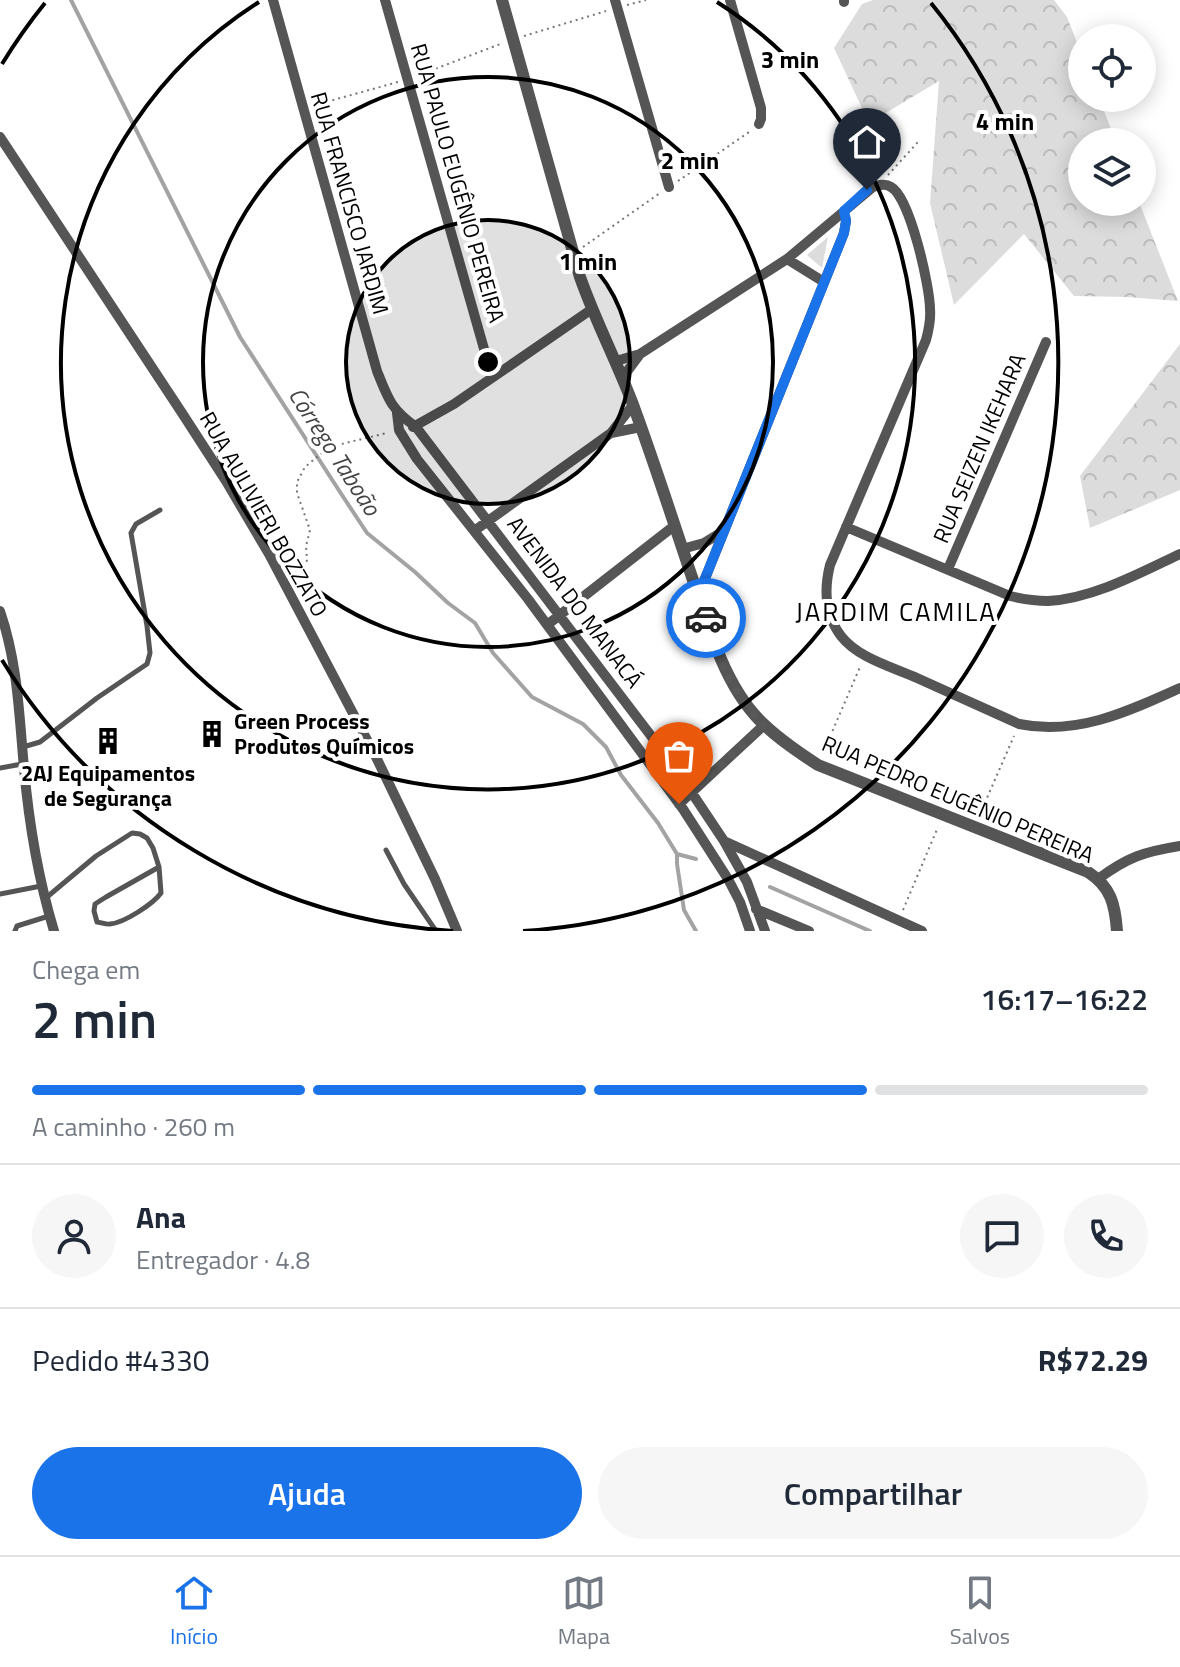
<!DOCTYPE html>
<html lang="pt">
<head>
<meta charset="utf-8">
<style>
  :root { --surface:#fff; --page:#f6f6f7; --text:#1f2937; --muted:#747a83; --line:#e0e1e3; --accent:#1a73e8 }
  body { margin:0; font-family:"Titillium Web",sans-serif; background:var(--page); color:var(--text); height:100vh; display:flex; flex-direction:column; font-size:30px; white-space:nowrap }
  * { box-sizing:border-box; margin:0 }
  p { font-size:26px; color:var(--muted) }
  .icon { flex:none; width:44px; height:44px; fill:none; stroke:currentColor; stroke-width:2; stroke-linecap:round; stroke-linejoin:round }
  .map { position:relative; height:931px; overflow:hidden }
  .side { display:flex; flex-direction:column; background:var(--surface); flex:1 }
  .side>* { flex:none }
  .fabs { position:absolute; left:1068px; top:24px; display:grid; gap:16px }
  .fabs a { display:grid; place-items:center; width:88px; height:88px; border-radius:50%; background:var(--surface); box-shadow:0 4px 20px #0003; font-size:40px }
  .pin { position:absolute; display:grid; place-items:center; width:68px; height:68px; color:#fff; margin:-82px -34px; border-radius:50% 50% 50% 0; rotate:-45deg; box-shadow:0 0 8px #0007 }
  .pin .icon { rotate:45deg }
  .courier { position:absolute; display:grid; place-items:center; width:80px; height:80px; margin:-40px; border:6px solid #1a73e8; border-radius:50%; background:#fff; color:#222; box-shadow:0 2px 10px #0007 }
  .summary em { font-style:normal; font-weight:600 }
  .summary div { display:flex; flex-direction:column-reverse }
  .summary { display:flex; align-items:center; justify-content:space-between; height:136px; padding:0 32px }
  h1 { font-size:52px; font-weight:600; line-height:60px }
  .bar { display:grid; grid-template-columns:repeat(4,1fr); gap:12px 8px; align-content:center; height:96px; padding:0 32px }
  .bar i { height:10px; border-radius:6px; background:var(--line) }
  .bar .selected { background:var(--accent) }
  .bar p { grid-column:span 4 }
  .line { display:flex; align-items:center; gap:20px; padding:0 32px; border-top:2px solid var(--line) }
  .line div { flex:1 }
  .round { display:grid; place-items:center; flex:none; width:84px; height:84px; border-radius:42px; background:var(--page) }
  .action { display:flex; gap:16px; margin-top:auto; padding:16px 32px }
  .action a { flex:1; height:92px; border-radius:48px; background:var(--accent); color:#fff; font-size:32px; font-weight:600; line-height:92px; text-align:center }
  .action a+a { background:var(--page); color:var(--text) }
  .dock { display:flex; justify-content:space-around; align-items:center; height:112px; border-top:2px solid var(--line); background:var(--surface); font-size:22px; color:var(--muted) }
  .dock a { display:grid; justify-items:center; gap:4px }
  .dock .selected { color:var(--accent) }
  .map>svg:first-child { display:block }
  .forest { fill:url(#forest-crowns) }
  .garden { fill:#dcdcdc }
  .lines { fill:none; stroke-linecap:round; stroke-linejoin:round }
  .stream { stroke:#a3a3a3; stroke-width:4 }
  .path { stroke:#777; stroke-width:2; stroke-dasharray:2 4; stroke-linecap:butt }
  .service { stroke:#555; stroke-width:5 }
  .minor { stroke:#555; stroke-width:10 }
  .tertiary { stroke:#555; stroke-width:12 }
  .done { stroke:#595959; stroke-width:8; stroke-dasharray:0 14.4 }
  .route { stroke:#1a73e8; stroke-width:10 }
  .ring { fill:none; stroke:#000; stroke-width:4 }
  .labels { text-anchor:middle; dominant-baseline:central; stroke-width:8; stroke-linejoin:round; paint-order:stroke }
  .street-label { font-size:22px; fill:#000; stroke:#fff }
  .poi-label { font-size:22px; font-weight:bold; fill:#000; stroke:#fff; text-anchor:start }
  .water-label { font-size:24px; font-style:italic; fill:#444; stroke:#fff }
  .quarter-label { font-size:26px; letter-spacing:2px; fill:#000; stroke:#fff }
  .centre { fill:#000; stroke:#fff; stroke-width:4 }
  .ring-label { font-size:24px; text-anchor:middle; font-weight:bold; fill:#000; stroke:#fff; stroke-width:8; stroke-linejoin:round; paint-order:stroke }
</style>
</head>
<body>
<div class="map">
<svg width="1180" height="931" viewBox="0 0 1180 931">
  <defs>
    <pattern id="forest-crowns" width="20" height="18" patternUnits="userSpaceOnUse" patternTransform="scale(2)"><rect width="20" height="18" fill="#dcdcdc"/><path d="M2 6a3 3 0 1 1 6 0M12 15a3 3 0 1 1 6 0" fill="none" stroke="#bbb"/></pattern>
  </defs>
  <rect width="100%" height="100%" fill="#fff"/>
  <path class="forest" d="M873,0H1054L1067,17L1082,55V98H1099L1116,142H1082V202H1139L1178,301L1127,297L1074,296L1024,234L954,305L930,203L939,81L869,123L834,48L862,4Z
    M1180,344V490L1090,528L1080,476Z"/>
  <path class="garden" d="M828,237L822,268L807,255Z"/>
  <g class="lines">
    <path class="stream" d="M71,0L240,337L340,492L367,533L415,572L448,603L475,623L493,653L532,697L583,724L606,747L621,775L658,823L677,854V864L684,910L696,931
      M677,854L696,859
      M770,887L870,931"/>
    <path class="path" d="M627,5L646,0
      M524,36L606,11
      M419,75L503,43
      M315,105L398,82
      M888,175L918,142
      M678,181L752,130
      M583,247L660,193
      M296,583L302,575L307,560L306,546L310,530L297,493V482L305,467L329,447L387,433
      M823,753L860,667
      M980,814L1014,736
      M903,910L938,827"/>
    <path class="service" d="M23,747L40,742L97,698L147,664L150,653L147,626L131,533L136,524L160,510
      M0,768L22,764
      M386,850L404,884L436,931
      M0,894L41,886
      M47,897L96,856L132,833L140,834L147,838L153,848L159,867L161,893C153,904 124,923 110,924C108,925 99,922 97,922L94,911L95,904L106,897L159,867
      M15,931L17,926L49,916"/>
    <path class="minor" d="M273,0L377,371C388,399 391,409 416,427L674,766L724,841L747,882L765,931
      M385,0L492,377
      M615,0L669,187
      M730,0L761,108V119L759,124
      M844,0V2
      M0,137L182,413L226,481L269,554L376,757L435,879L457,931
      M787,259L824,282
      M616,361L640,354L787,259L873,187C879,185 885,183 891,187C910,197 930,287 930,309C931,320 929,329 926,340L830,565C824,589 825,615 841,636C858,658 892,667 917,678C951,693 985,709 1019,724C1077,736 1129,711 1180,688
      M623,377L640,354
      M397,413L399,430L417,459L528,599L683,809L728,879L740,902L750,931
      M413,427L454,404L592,309
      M611,433L641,427
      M846,527L1010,596C1022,599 1035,601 1048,601C1092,599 1140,573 1180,554
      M474,531L611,433L633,405
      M682,549L704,543L722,532
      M948,569L1046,342
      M698,596L844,233L846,221L844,211
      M0,611C18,664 19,714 24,768C29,824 38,878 54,931
      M547,625L674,526
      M679,804L763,726
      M724,841L922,931
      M1098,879C1128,857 1143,852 1180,846
      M756,909L809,931"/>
    <path class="tertiary" d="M502,0L580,277C595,320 616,360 632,402C662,483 687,566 716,647C740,709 764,730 818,765L1088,872C1111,887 1115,904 1117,931"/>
  </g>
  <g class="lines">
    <path class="done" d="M679,804L763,726L736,691L726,673L706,618"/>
    <path class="route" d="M706,618L698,596L844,233L846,221L844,211L867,190"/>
  </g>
  <circle cx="488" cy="362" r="142" fill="#000" fill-opacity=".12"/>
  <g class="ring">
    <circle cx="488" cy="362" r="142"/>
    <circle cx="488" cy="362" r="285"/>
    <path d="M717 2A427 427 0 1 1 259 2"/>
    <path d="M453 931A570 570 0 0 1 2 660M2 64A570 570 0 0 1 45 3M931 3A570 570 0 0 1 523 931"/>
  </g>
  <defs>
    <g id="building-bare" transform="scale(2.16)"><path d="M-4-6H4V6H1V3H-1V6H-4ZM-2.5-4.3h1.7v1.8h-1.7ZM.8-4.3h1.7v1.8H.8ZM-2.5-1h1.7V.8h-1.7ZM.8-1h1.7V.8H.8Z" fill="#000" stroke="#fff" stroke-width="2.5" paint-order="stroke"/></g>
  </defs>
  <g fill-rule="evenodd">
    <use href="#building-bare" x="212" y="734"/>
    <use href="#building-bare" x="108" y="741"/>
  </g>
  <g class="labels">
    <g class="street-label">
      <text transform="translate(458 183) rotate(74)">RUA PAULO EUGÊNIO PEREIRA</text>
      <text transform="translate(350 203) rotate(74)">RUA FRANCISCO JARDIM</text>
      <text transform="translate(979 448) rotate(-67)">RUA SEIZEN IKEHARA</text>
      <text transform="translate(264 514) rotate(60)">RUA AULIVIERI BOZZATO</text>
      <text transform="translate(575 602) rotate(53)">AVENIDA DO MANACÁ</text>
      <text transform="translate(958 799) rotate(23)">RUA PEDRO EUGÊNIO PEREIRA</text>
    </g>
    <g class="poi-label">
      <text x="234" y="721">Green Process<tspan x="234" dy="25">Produtos Químicos</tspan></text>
      <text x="108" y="773" text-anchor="middle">2AJ Equipamentos<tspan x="108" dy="25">de Segurança</tspan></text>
    </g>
    <g class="water-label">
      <text transform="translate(335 451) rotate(57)">Córrego Taboão</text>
    </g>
    <g class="quarter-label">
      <text x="896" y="611">JARDIM CAMILA</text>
    </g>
  </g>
  <circle cx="488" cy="362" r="12" class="centre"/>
  <g class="ring-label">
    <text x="790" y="68">3 min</text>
    <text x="1005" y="130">4 min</text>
    <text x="690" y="169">2 min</text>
    <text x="588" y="270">1 min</text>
  </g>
</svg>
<div class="fabs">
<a><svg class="icon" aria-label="locate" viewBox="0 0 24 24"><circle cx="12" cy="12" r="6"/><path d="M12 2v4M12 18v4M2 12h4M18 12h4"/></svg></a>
<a><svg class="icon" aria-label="layers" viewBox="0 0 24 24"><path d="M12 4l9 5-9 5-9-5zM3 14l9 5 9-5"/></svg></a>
</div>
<div class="pin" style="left:679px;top:804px;background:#ea580c"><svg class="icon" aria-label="bag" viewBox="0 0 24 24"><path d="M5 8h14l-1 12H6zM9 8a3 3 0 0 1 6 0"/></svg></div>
<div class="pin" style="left:867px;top:190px;background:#1f2937"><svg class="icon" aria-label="home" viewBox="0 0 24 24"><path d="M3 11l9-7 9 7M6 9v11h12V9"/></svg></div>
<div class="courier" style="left:706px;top:618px"><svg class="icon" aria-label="car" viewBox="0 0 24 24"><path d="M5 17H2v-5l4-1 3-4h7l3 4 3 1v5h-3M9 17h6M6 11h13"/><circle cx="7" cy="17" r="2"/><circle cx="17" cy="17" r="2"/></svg></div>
</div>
<section class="side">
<div class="summary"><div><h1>2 min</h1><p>Chega em</p></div><em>16:17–16:22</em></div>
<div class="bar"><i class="selected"></i><i class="selected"></i><i class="selected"></i><i></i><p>A caminho · 260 m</p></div>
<div class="line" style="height:144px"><a class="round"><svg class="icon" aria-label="person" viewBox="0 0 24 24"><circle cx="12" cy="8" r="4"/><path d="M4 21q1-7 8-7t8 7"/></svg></a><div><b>Ana</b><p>Entregador · 4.8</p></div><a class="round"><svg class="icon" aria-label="chat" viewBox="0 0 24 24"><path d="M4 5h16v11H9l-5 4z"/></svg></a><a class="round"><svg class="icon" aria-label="phone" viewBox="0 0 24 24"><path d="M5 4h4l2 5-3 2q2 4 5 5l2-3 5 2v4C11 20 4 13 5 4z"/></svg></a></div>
<div class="line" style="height:104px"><div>Pedido #4330</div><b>R$72.29</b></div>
<div class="action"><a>Ajuda</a><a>Compartilhar</a></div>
</section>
<nav class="dock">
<a class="selected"><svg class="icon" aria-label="home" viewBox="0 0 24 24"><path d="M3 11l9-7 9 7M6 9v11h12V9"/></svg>Início</a>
<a><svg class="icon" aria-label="map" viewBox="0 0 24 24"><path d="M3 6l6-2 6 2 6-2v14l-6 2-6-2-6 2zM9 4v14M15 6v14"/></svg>Mapa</a>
<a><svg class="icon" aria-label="saved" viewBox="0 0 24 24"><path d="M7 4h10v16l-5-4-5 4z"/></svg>Salvos</a>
</nav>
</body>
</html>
